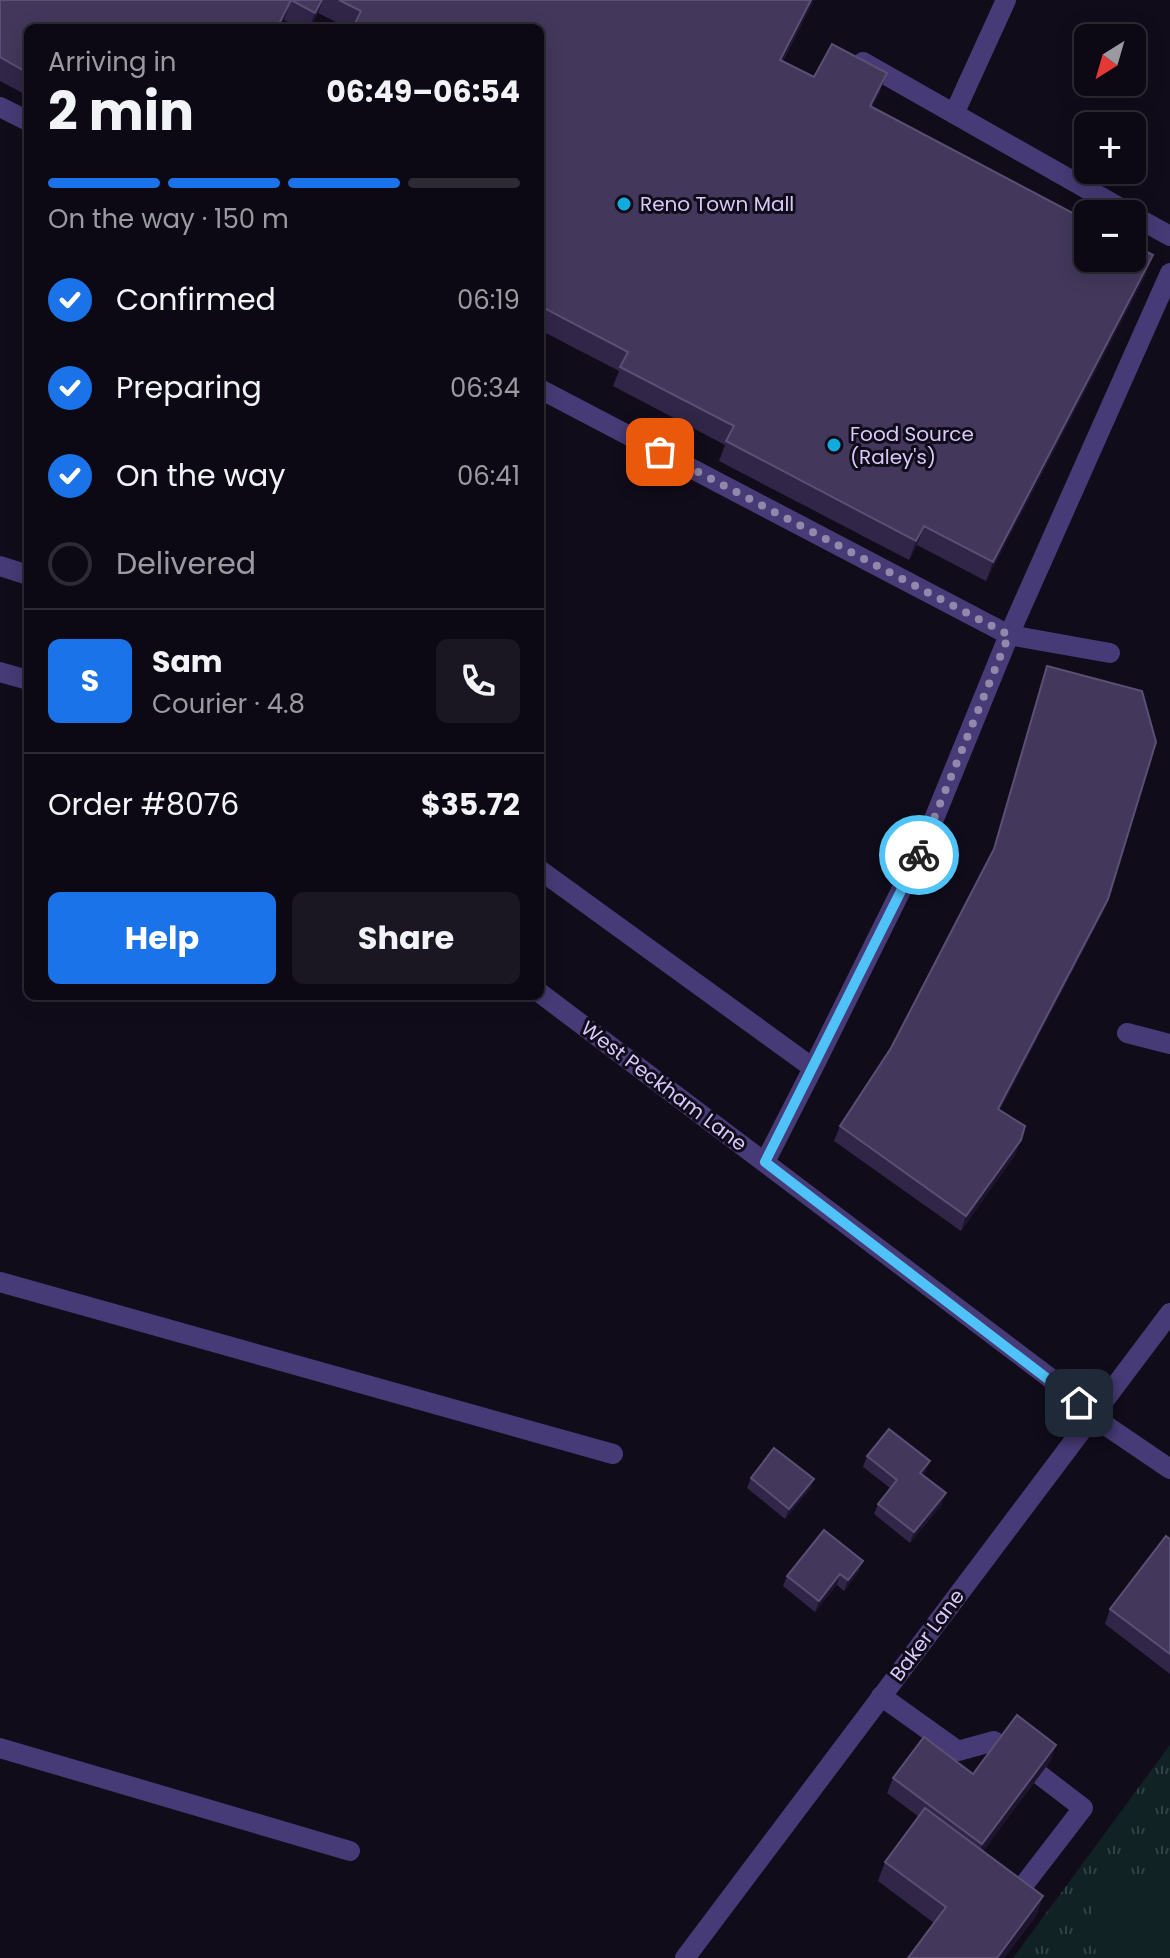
<!DOCTYPE html>
<html lang="en">
<head>
<meta charset="utf-8">
<style>
  :root { --surface:#0d0914; --page:#1b1722; --text:#f1f3f6; --muted:#9a9aa0; --line:#2d2a34; --accent:#1a73e8 }
  body { margin:0; font-family:Poppins,sans-serif; background:var(--page); color:var(--text); height:100vh; display:flex; flex-direction:column; font-size:30px; white-space:nowrap }
  * { box-sizing:border-box; margin:0 }
  p { font-size:26px; color:var(--muted) }
  .icon { flex:none; width:44px; height:44px; fill:none; stroke:currentColor; stroke-width:2; stroke-linecap:round; stroke-linejoin:round }
  .map { position:relative; flex:1; overflow:hidden }
  .sheet { position:absolute; left:24px; top:24px; width:520px; height:976px; display:flex; flex-direction:column; background:var(--surface); border-radius:12px; box-shadow:0 4px 20px #0003,0 0 0 2px var(--line) }
  .sheet>* { flex:none }
  .needle { width:52px; rotate:217deg }
  .fabs { position:absolute; left:1074px; top:24px; display:grid; gap:16px }
  .fabs a { display:grid; place-items:center; width:72px; height:72px; border-radius:12px; background:var(--surface); box-shadow:0 4px 20px #0003,0 0 0 2px var(--line); font-size:40px }
  .pin { position:absolute; display:grid; place-items:center; width:68px; height:68px; color:#fff; margin:-34px; border-radius:16px; box-shadow:0 4px 12px #0006 }
  .courier { position:absolute; display:grid; place-items:center; width:80px; height:80px; margin:-40px; border:6px solid #4fc3f7; border-radius:50%; background:#fff; color:#222; box-shadow:0 2px 10px #0007 }
  .head em { font-style:normal; font-weight:700 }
  .head div { display:flex; flex-direction:column-reverse }
  .head { display:flex; align-items:center; justify-content:space-between; height:136px; padding:0 24px }
  h1 { font-size:52px; font-weight:700; line-height:60px }
  .bar { display:grid; grid-template-columns:repeat(4,1fr); gap:12px 8px; align-content:center; height:96px; padding:0 24px }
  .bar i { height:10px; border-radius:6px; background:var(--line) }
  .bar .current { background:var(--accent) }
  .bar p { grid-column:span 4 }
  .line { display:flex; align-items:center; gap:20px; padding:0 24px; border-top:2px solid var(--line) }
  .line div { flex:1 }
  .round { display:grid; place-items:center; flex:none; width:84px; height:84px; border-radius:12px; background:var(--page) }
  ol { padding:0 24px; list-style:none }
  li { display:flex; align-items:center; gap:24px; height:88px }
  li p { margin-inline-start:auto }
  li .icon { padding:8px; border-radius:50%; background:var(--accent); color:#fff; stroke-width:4 }
  li:last-child { color:var(--muted) }
  li i { width:44px; height:44px; border:4px solid var(--line); border-radius:50% }
  .primary-button { display:flex; gap:16px; margin-top:auto; padding:16px 24px }
  .primary-button a { flex:1; height:92px; border-radius:12px; background:var(--accent); color:#fff; font-size:32px; font-weight:700; line-height:92px; text-align:center }
  .primary-button a+a { background:var(--page); color:var(--text) }
  .map>svg:first-child { display:block }
  .park { fill:url(#park-tufts) }
  .pitch { fill:#102224 }
  .lines { fill:none; stroke-linecap:round; stroke-linejoin:round }
  .minor { stroke:#463b76; stroke-width:20 }
  .wall { fill:#312648 }
  .shaded-wall { fill:#1d142d }
  .building { fill:#43385b; stroke:#5a4f74; stroke-width:2 }
  .done { stroke:#9288ac; stroke-width:8; stroke-dasharray:0 14.4 }
  .route { stroke:#4fc3f7; stroke-width:10 }
  .poi-dot { fill:#11acdf; stroke:#110c1a; stroke-width:3 }
  .labels { text-anchor:middle; dominant-baseline:central; stroke-width:6; stroke-linejoin:round; paint-order:stroke }
  .poi-label { font-size:20px; fill:#d7cafb; stroke:#110c1a; text-anchor:start }
  .street-label { font-size:20px; fill:#d7cafb; stroke:#110c1a }
</style>
</head>
<body>
<div class="map">
<svg width="1170" height="1958" viewBox="0 0 1170 1958">
  <defs>
    <pattern id="park-tufts" width="24" height="20" patternUnits="userSpaceOnUse" patternTransform="scale(2)"><rect width="24" height="20" fill="#102224"/><path d="M3 7l-1-3M5 7V3M7 7l1-3M15 17l-1-3M17 17v-4M19 17l1-3" fill="none" stroke="#324145"/></pattern>
  </defs>
  <rect width="100%" height="100%" fill="#110c1a"/>
  <path class="park" d="M1170,1745V1958H1013Z"/>
  <path class="pitch" d="M1170,1876V1958H1096L1092,1894L1103,1880Z"/>
  <g class="lines">
    <path class="minor" d="M863,62L1131,214
      M0,107L28,121
      M954,114L1006,0
      M1132,215L1170,236
      M540,389L1009,635L1110,653
      M0,566L28,575
      M0,672L28,680
      M540,870L813,1068L765,1162
      M540,993L1066,1390L1092,1416L1170,1469
      M1127,1033L1170,1044
      M813,1068L923,846L1009,635L1170,273
      M0,1282L613,1454
      M881,1696L958,1751L994,1741L1000,1745
      M0,1748L350,1851
      M1023,1886L1083,1808L1040,1775
      M685,1958L1170,1313"/>
  </g>
  <path class="wall" d="M0,0H814L783,61L814,77L880,92L872,107L1153,255L1146,274L986,581L917,545L909,560L719,461L725,445L613,386L619,371L540,330V28H348L318,13L310,28H300L284,20L28,28V96L0,81Z
    M1047,666L1108,899L1102,914L1000,1110L1015,1155L961,1231L834,1141L840,1126L891,1048L992,854L1042,682Z
    M867,1456L926,1471L923,1475L942,1504L910,1543L874,1514L878,1504L890,1488L863,1467Z
    M751,1478L814,1479L810,1489L785,1519L747,1488Z
    M1170,1539V1674L1105,1624L1110,1609Z
    M859,1571L844,1591L837,1585L815,1612L783,1586L787,1576Z
    M1051,1760L983,1851L1043,1896L1036,1916L1004,1958H908L934,1923L878,1881L885,1862L919,1817L887,1793L893,1778L973,1774Z"/>
  <path class="shaded-wall" d="M291,0L284,20L280,28H277Z
    M322,0H323L318,13L309,28L315,13Z
    M811,0H814L773,79L780,60Z
    M887,73L880,92L862,126L870,106Z
    M1153,255L1146,274L986,581L993,562Z
    M924,526L917,545L909,560L916,541Z
    M1108,899L1102,914L993,1124L998,1109Z
    M1021,1140L1015,1155L961,1231L966,1216Z
    M930,1461L926,1471L916,1483L920,1473Z
    M814,1479L810,1489L785,1519L789,1509Z
    M946,1493L942,1504L910,1543L914,1532Z
    M863,1561L859,1571L844,1591L848,1580Z
    M840,1574L837,1585L815,1612L819,1601Z
    M1056,1745L1051,1760L977,1860L982,1844Z
    M1043,1896L1036,1916L1004,1958H997Z"/>
  <path class="building" d="M0,0H322L315,13L291,0L277,28H28V73L0,57Z
    M339,0H811L780,60L814,77L832,44L887,73L870,106L1088,221V258H1132V244L1153,255L993,562L924,526L916,541L726,441L734,426L620,367L628,352L540,306V28H353L361,11Z
    M1047,666L1142,691L1156,742L1108,899L998,1109L1025,1126L1021,1140L966,1216L840,1126L891,1048L994,849Z
    M889,1429L930,1461L920,1473L946,1493L914,1532L878,1504L897,1480L867,1456Z
    M774,1448L814,1479L789,1509L751,1478Z
    M824,1530L863,1561L848,1580L840,1574L819,1601L787,1576Z
    M1166,1536L1170,1539V1654L1110,1609Z
    M1017,1715L1056,1745L982,1844L893,1778L924,1737L973,1774Z
    M925,1808L1043,1896L997,1958H908L946,1907L885,1862Z"/>
  <g class="lines">
    <path class="done" d="M660,452L1009,635L919,855"/>
    <path class="route" d="M919,855L765,1162L1079,1403"/>
  </g>
  <g class="poi-dot">
    <circle cx="624" cy="204" r="8"/>
    <circle cx="834" cy="445" r="8"/>
  </g>
  <g class="labels">
    <g class="poi-label">
      <text x="640" y="204">Reno Town Mall</text>
      <text x="850" y="434">Food Source<tspan x="850" dy="23">(Raley's)</tspan></text>
    </g>
    <g class="street-label">
      <text transform="translate(664 1086) rotate(37)">West Peckham Lane</text>
      <text transform="translate(927 1635) rotate(-53)">Baker Lane</text>
    </g>
  </g>
</svg>
<div class="fabs">
<a><svg class="needle" viewBox="-14 -14 28 28"><path d="M0-13l5 13h-10z" fill="#e53935"/><path d="M0 13l5-13h-10z" fill="#9a9aa0"/></svg></a>
<a>+</a>
<a>−</a>
</div>
<div class="pin" style="left:660px;top:452px;background:#ea580c"><svg class="icon" aria-label="bag" viewBox="0 0 24 24"><path d="M5 8h14l-1 12H6zM9 8a3 3 0 0 1 6 0"/></svg></div>
<div class="pin" style="left:1079px;top:1403px;background:#1f2937"><svg class="icon" aria-label="home" viewBox="0 0 24 24"><path d="M3 11l9-7 9 7M6 9v11h12V9"/></svg></div>
<div class="courier" style="left:919px;top:855px"><svg class="icon" aria-label="bike" viewBox="0 0 24 24"><circle cx="6" cy="16" r="4"/><circle cx="18" cy="16" r="4"/><path d="M6 16l4-8h5l3 8M10 8l3 8H6M13 5h3"/></svg></div>
<section class="sheet">
<div class="head"><div><h1>2 min</h1><p>Arriving in</p></div><em>06:49–06:54</em></div>
<div class="bar"><i class="current"></i><i class="current"></i><i class="current"></i><i></i><p>On the way · 150 m</p></div>
<ol>
<li><svg class="icon" aria-label="check" viewBox="0 0 24 24"><path d="M5 12l5 5 9-10"/></svg>Confirmed<p>06:19</p></li>
<li><svg class="icon" aria-label="check" viewBox="0 0 24 24"><path d="M5 12l5 5 9-10"/></svg>Preparing<p>06:34</p></li>
<li><svg class="icon" aria-label="check" viewBox="0 0 24 24"><path d="M5 12l5 5 9-10"/></svg>On the way<p>06:41</p></li>
<li><i></i>Delivered</li>
</ol>
<div class="line" style="height:144px"><b class="round" style="background:var(--accent);color:#fff">S</b><div><b>Sam</b><p>Courier · 4.8</p></div><a class="round"><svg class="icon" aria-label="phone" viewBox="0 0 24 24"><path d="M5 4h4l2 5-3 2q2 4 5 5l2-3 5 2v4C11 20 4 13 5 4z"/></svg></a></div>
<div class="line" style="height:104px"><div>Order #8076</div><b>$35.72</b></div>
<div class="primary-button"><a>Help</a><a>Share</a></div>
</section>
</div>
</body>
</html>
